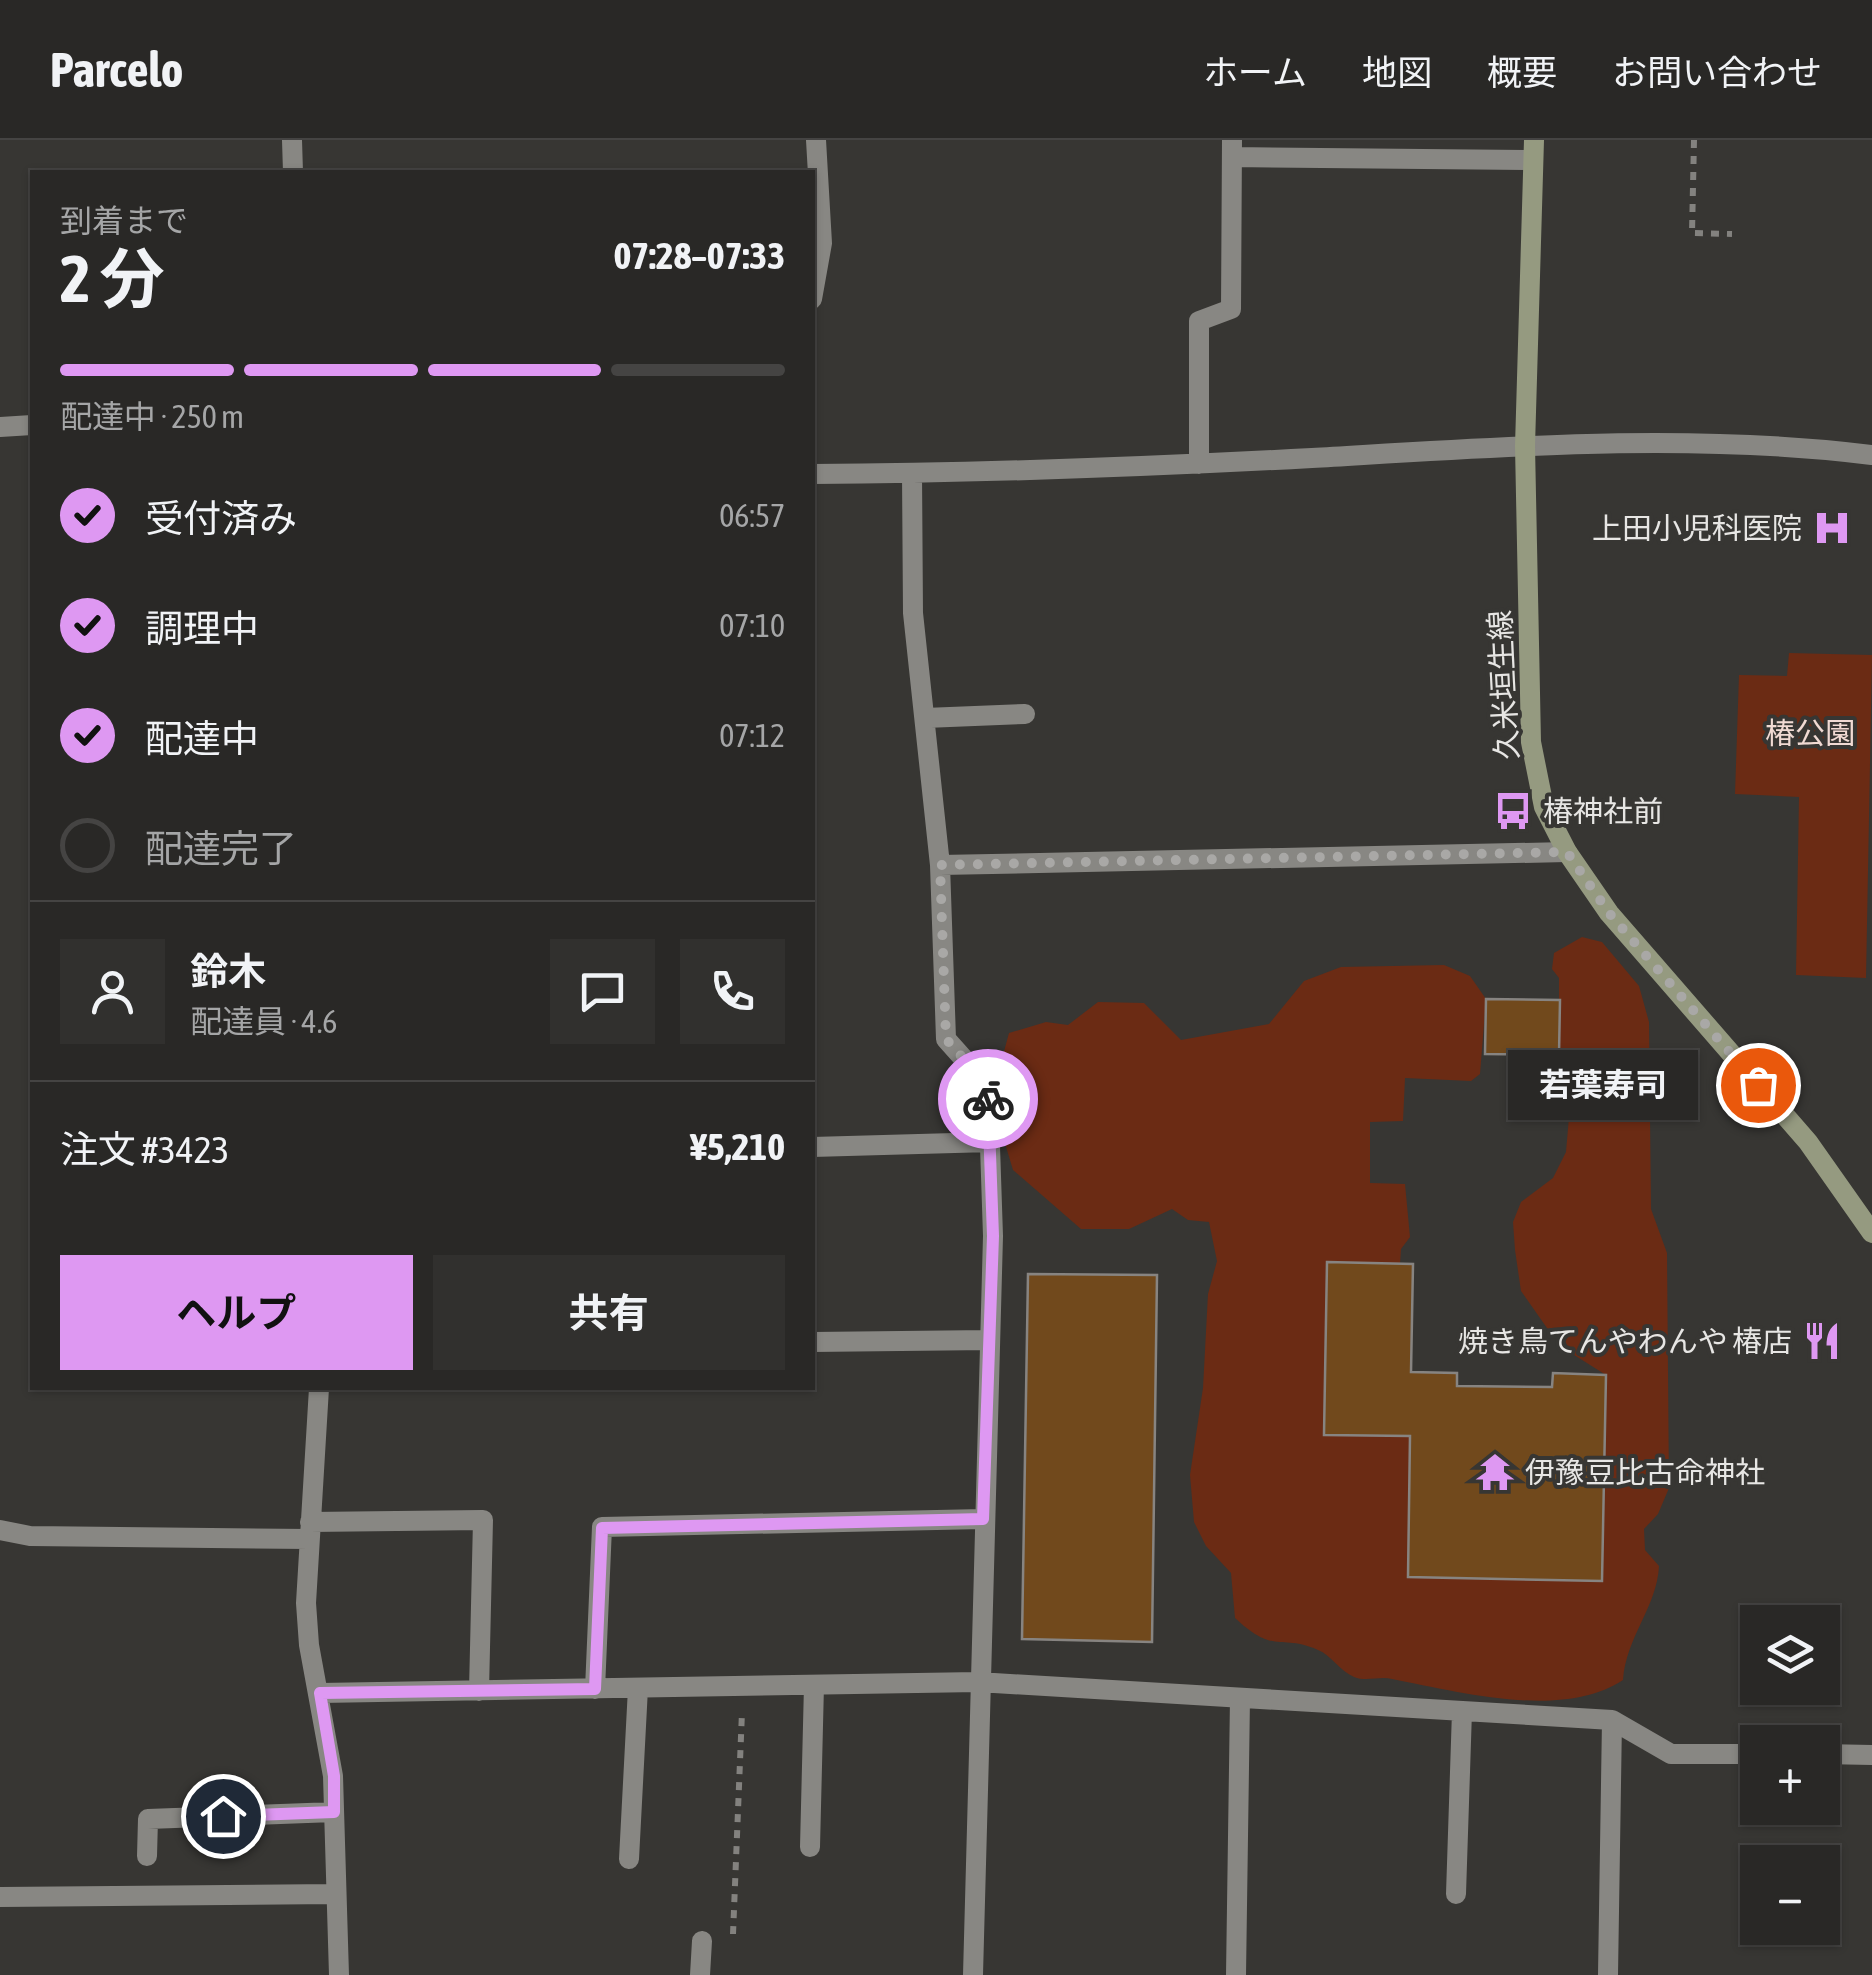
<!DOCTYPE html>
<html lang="ja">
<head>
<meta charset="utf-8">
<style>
  :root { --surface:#292826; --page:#31302e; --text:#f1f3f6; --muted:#a5a6a7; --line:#454443; --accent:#de98f2 }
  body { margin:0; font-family:"Asap Condensed","Noto Sans JP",sans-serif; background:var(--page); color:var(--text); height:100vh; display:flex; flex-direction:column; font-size:38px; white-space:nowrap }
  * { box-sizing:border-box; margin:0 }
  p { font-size:32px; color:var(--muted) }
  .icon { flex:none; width:55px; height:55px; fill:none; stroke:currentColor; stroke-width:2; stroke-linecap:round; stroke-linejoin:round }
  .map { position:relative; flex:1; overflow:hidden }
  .panel { position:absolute; left:30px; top:30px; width:785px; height:1220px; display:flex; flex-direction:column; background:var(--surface); border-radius:0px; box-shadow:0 2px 8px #0004,0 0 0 2px var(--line) }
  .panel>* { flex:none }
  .controls { position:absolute; left:1740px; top:1465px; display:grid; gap:20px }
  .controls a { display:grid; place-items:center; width:100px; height:100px; border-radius:0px; background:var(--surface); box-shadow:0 2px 8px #0004,0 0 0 2px var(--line); font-size:50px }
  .pin { position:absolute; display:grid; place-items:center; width:85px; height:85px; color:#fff; margin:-42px; border:5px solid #fff; border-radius:50%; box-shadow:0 2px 10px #0007 }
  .courier { position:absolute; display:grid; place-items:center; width:100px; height:100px; margin:-50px; border:8px solid #de98f2; border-radius:50%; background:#fff; color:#222; box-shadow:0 2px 12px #0007 }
  .bubble { position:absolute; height:70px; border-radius:0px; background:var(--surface); box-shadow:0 2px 8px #0004,0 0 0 2px var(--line); font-size:32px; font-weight:700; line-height:70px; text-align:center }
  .summary em { font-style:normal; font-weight:700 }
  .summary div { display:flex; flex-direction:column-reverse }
  .summary { display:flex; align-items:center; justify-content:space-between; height:170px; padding:0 30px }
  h1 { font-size:65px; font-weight:700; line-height:75px }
  .bar { display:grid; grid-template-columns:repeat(4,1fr); gap:15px 10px; align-content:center; height:120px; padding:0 30px }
  .bar i { height:12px; border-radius:8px; background:var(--line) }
  .bar .selected { background:var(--accent) }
  .bar p { grid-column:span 4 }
  .line { display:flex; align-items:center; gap:25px; padding:0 30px; border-top:2px solid var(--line) }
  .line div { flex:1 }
  .round { display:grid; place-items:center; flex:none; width:105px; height:105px; border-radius:0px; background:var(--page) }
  ol { padding:0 30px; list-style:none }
  li { display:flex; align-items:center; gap:30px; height:110px }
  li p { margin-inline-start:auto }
  li .icon { padding:10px; border-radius:50%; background:var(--accent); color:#111; stroke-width:4 }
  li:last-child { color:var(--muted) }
  li i { width:55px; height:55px; border:5px solid var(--line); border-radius:50% }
  .primary-button { display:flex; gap:20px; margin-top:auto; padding:20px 30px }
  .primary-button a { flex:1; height:115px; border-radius:0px; background:var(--accent); color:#111; font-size:40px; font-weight:700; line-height:115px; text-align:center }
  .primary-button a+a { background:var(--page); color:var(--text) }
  header { display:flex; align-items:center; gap:60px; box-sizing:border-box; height:140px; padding:0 50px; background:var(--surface); border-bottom:2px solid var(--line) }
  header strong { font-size:48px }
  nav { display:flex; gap:55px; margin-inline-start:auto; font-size:35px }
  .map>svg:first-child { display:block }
  .green { fill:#6b2b14 }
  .building { fill:#71491c; stroke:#878481; stroke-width:2.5 }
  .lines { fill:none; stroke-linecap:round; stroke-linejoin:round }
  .path { stroke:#83827f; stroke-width:6; stroke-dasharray:8 8; stroke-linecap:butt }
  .minor { stroke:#888783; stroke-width:20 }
  .secondary { stroke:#959a80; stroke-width:20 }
  .done { stroke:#a9a8a6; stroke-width:10; stroke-dasharray:0 18 }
  .route { stroke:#de98f2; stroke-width:12 }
  .labels { text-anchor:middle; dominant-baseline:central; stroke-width:8; stroke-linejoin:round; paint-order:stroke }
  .poi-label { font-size:30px; fill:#e7e6e4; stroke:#373633; text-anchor:end }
  .street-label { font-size:30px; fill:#e7e6e4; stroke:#373633 }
  .park-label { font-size:30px; fill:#f0dad3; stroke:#373633 }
</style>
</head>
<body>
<header>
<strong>Parcelo</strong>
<nav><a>ホーム</a><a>地図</a><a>概要</a><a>お問い合わせ</a></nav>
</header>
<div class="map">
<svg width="1872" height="1835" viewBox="0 0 1872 1835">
  <rect width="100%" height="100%" fill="#373633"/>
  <path class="green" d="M1789,513L1872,515L1866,838L1796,835L1799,657L1735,654L1739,535L1787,536Z
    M1582,797L1602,802L1639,846L1649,882L1651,1069L1667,1113L1669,1348L1658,1374L1644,1389L1645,1410L1659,1426C1657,1467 1626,1497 1623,1540C1563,1580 1460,1552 1392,1539C1380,1536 1366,1542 1354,1537C1340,1531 1331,1515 1318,1510C1279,1493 1276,1516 1235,1478L1231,1433L1206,1406L1194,1382L1190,1335L1203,1248L1208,1154L1217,1121L1209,1082L1188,1080L1172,1069L1129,1089H1081L1013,1030L1001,990L1003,915L1009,893L1046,882L1068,885L1098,862L1144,863L1181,900L1269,884L1304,841L1341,827L1444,825L1470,836L1486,859L1480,934L1471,941L1405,938L1403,981L1370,982V1043L1405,1044L1410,1097L1401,1109L1400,1124L1327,1123L1324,1294L1410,1296L1602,1441L1606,1235L1571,1213L1563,1197L1547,1188L1521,1151L1515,1110L1513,1082L1521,1062L1553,1038L1566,1012L1569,977L1580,936L1574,921L1559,915V838L1552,829L1554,813Z"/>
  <path class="building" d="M1486,859L1560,860L1559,915L1485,914Z
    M1327,1122L1413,1124L1411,1232L1457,1233V1246L1552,1247L1553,1233L1606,1235L1602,1441L1408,1437L1410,1296L1324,1295Z
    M1028,1134L1157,1135L1152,1502L1022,1499Z"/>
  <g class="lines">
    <path class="path" d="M1694,0L1692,93L1732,94
      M733,1794L742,1572"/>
    <path class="minor" d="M292,0L293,32
      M1232,17L1533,20
      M812,159L822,103L816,0
      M0,287L32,285
      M1199,324V181L1231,169L1232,0
      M912,333L913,473L940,725L946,899L988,946L993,1096L973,1835
      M812,334C979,333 1146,327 1312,318C1498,307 1687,292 1872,315
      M925,578L1025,574
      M940,725L1567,712
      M812,1007L990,1002
      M812,1202L989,1200
      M319,1248L306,1463L309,1505L333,1636L339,1835
      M310,1382L483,1380L479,1551
      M0,1390L30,1396L309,1399
      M595,1549L602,1387L983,1379
      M320,1553L978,1542L1612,1580L1671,1614H1758
      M1822,1614L1872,1615
      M810,1707L814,1545
      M147,1716L148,1679L334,1672
      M629,1719L638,1548
      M1456,1754L1462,1571
      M0,1757L335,1754
      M700,1835L702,1801
      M1236,1835L1240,1558
      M1608,1835L1612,1580"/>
    <path class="secondary" d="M1534,0L1525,306L1531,602L1544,667L1567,712L1609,773L1808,1002L1872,1093"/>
  </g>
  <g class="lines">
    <path class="done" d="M988,959V946L946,899L940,725L1567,712L1609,773L1758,945"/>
    <path class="route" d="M223,1676L334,1672V1636L320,1553L595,1549L602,1388L983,1379L993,1096L988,959"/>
  </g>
  <defs>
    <g id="hospital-bare" transform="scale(3)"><path d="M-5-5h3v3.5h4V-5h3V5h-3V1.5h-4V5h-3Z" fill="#de98f2" stroke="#373633" stroke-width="2.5" paint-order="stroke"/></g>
    <g id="bus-bare" transform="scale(3)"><path d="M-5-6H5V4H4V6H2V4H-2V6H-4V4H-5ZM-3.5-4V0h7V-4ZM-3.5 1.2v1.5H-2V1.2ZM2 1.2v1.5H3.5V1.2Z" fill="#de98f2" stroke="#373633" stroke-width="2.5" paint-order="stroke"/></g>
    <g id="restaurant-bare" transform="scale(3)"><path d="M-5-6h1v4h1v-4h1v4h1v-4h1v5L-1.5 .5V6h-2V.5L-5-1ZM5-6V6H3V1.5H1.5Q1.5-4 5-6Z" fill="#de98f2" stroke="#373633" stroke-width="2.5" paint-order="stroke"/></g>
    <g id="temple-bare" transform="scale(3)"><path d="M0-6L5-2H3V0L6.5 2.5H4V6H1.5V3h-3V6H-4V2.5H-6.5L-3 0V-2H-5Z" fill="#de98f2" stroke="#373633" stroke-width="2.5" paint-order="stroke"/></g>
  </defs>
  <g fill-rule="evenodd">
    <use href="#hospital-bare" x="1832" y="388"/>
    <use href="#bus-bare" x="1513" y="671"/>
    <use href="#restaurant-bare" x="1822" y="1201"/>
    <use href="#temple-bare" x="1495" y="1332"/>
  </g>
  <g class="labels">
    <g class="poi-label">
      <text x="1802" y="388">上田小児科医院</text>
      <text x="1543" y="671" text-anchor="start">椿神社前</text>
      <text x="1792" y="1201">焼き鳥てんやわんや 椿店</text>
      <text x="1525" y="1332" text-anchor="start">伊豫豆比古命神社</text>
    </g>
    <g class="street-label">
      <text transform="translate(1503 545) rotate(-93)">久米垣生線</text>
    </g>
    <g class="park-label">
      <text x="1810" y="593">椿公園</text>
    </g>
  </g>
</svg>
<div class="controls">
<a><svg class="icon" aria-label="layers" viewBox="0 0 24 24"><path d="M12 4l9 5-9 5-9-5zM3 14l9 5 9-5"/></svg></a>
<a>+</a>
<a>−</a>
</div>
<div class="pin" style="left:1758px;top:945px;background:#ea580c"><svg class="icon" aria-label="bag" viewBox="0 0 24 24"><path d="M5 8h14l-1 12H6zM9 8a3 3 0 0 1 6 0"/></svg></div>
<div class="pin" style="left:223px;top:1676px;background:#1f2937"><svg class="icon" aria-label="home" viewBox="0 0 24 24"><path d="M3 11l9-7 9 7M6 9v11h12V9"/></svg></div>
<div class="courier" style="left:988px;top:959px"><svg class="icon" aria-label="bike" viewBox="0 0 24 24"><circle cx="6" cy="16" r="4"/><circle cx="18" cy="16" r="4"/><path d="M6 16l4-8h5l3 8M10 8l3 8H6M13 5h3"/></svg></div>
<div class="bubble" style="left:1508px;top:910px;width:190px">若葉寿司</div>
<section class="panel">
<div class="summary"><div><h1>2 分</h1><p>到着まで</p></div><em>07:28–07:33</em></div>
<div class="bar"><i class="selected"></i><i class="selected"></i><i class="selected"></i><i></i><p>配達中 · 250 m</p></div>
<ol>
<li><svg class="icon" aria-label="check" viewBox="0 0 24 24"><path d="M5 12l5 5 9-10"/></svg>受付済み<p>06:57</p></li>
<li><svg class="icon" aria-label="check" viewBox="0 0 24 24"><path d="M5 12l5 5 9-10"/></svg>調理中<p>07:10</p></li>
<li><svg class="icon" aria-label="check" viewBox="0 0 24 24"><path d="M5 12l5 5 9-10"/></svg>配達中<p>07:12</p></li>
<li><i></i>配達完了</li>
</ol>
<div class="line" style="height:180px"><a class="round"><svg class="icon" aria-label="person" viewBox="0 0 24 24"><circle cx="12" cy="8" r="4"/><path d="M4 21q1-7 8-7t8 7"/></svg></a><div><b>鈴木</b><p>配達員 · 4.6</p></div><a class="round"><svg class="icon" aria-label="chat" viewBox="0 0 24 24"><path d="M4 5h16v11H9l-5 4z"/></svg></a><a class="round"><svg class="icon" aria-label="phone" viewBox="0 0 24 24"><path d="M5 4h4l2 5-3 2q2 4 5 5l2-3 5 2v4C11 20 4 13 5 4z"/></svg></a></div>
<div class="line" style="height:130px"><div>注文 #3423</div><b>¥5,210</b></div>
<div class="primary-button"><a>ヘルプ</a><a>共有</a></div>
</section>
</div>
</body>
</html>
